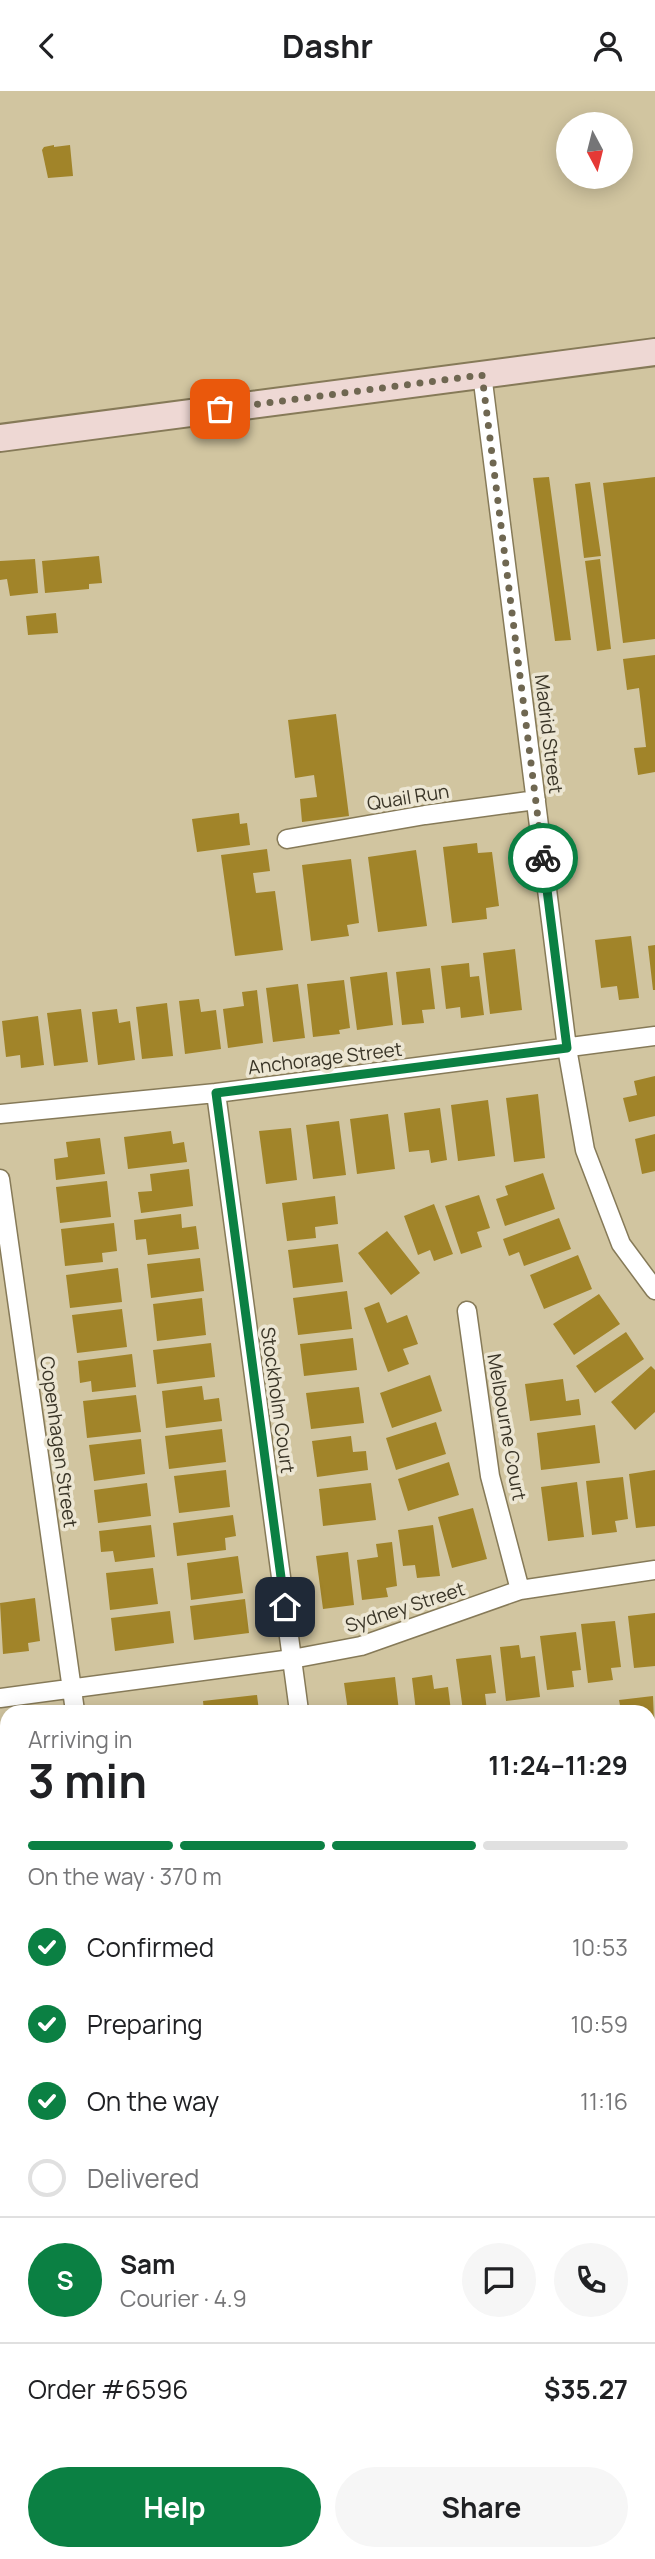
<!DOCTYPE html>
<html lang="en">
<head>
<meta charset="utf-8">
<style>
  :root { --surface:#fff; --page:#f6f6f6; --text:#202124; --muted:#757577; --line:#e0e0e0; --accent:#0b8043 }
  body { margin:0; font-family:Manrope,sans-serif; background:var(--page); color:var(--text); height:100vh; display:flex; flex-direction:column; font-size:26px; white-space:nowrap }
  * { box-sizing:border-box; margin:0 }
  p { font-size:23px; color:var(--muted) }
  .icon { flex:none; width:38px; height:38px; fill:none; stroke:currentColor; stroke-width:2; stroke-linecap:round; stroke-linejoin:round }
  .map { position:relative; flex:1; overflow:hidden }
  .side { position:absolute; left:0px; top:1614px; width:656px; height:856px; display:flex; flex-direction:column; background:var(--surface); border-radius:21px 21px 0 0; box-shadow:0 4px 18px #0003 }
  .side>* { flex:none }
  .needle { width:46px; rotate:173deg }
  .buttons { position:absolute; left:556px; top:21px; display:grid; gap:14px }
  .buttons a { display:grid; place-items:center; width:77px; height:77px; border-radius:50%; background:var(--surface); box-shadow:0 4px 18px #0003; font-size:35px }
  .pin { position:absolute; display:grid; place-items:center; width:60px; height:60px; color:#fff; margin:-30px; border-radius:14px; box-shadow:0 4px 10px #0006 }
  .courier { position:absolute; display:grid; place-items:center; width:70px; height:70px; margin:-35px; border:5px solid #0b8043; border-radius:50%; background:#fff; color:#222; box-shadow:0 2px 9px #0007 }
  .head em { font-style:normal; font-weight:700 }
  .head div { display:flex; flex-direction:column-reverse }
  .head { display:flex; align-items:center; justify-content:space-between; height:119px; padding:0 28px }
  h1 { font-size:46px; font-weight:700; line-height:52px }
  .bar { display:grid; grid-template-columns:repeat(4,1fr); gap:10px 7px; align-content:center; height:84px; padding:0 28px }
  .bar i { height:9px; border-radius:5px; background:var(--line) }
  .bar .current { background:var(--accent) }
  .bar p { grid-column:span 4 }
  .line { display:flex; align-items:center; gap:18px; padding:0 28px; border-top:2px solid var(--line) }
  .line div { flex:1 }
  .round { display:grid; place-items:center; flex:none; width:74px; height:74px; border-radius:37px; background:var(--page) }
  ol { padding:0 28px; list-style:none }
  li { display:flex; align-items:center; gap:21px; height:77px }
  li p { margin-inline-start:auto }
  li .icon { padding:7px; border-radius:50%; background:var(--accent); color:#fff; stroke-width:4 }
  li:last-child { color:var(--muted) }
  li i { width:38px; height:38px; border:4px solid var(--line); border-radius:50% }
  .cta { display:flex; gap:14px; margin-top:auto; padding:14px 28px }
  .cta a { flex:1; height:80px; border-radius:42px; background:var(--accent); color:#fff; font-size:28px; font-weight:700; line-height:80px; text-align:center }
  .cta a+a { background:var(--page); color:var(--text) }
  header { display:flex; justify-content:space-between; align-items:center; height:91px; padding:0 28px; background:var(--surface); font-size:32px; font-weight:700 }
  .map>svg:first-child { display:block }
  .building { fill:#a18429 }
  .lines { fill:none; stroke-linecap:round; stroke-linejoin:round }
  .street-casing { stroke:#867a58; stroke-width:21 }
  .secondary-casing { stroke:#867a58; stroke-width:30 }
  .street { stroke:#fff; stroke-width:18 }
  .secondary { stroke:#eed8d4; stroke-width:26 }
  .done { stroke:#6f6751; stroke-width:7; stroke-dasharray:0 12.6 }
  .route { stroke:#0b8043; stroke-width:9 }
  .labels { text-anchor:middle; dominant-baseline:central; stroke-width:7; stroke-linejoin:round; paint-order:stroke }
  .street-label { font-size:19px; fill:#3a3527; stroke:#ece6d3 }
</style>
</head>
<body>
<header><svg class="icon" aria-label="back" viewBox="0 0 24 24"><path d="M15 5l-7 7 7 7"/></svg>Dashr<svg class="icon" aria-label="person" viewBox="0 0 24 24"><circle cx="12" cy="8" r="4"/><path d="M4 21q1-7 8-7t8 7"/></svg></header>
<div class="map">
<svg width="655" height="2468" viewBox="0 0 655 2468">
  <rect width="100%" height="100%" fill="#d1c5a0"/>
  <path class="building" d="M54,54V56L70,54L73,85L48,87L42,59L44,56Z
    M549,386L571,549L555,550L533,387Z
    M655,386V548L623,552L603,392Z
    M590,391L601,465L584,467L575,393Z
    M99,465L102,492L89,493V498L45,502L42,470Z
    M35,468L38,502L10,505L7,488L0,489V470Z
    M600,468L611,558L597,560L585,470Z
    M56,522L58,542L28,544L26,525Z
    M655,564V681L638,684L634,657L646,656L639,597L627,599L623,568Z
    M336,623L349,725L302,731L300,708L317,706L314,684L295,687L288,629Z
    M239,722L240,733L247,732L250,754L197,761L192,728Z
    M477,752L478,762L492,761L499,815L486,817L487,828L452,832L443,756Z
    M267,758L270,780L253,782L256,802L275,800L283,859L235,865L221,764Z
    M416,759L427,835L378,841L368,766Z
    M351,768L359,832L347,834L349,845L311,850L302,774Z
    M631,845L639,907L619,909L617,895L601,897L595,849Z
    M655,854V899H653L648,855Z
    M515,858L522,919L490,923L483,862Z
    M469,872L470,886L479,885L484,924L461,927L460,916L446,918L441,875Z
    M430,877L435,918L422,919L424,932L402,934L396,881Z
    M387,881L393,934L357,939L350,886Z
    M344,889L350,937L339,939L340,943L313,946L307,893Z
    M298,893L305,947L273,951L266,897Z
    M257,899L263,952L228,957L223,918L244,915L242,901Z
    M199,908L201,921L216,919L221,958L185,963L179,910Z
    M167,912L173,965L142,968L136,916Z
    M81,918L88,971L54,975L47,922Z
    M117,918L119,932L130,930L135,969L98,974L92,921Z
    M38,925L44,974L21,977L20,964L6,966L2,930Z
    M655,985V1025L629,1031L623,1007L637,1004L634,990Z
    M538,1003L545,1067L514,1071L506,1007Z
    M488,1009L495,1065L458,1070L451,1014Z
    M440,1017L447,1069L431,1072L429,1059L409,1061L404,1022Z
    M388,1023L395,1078L357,1083L350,1028Z
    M339,1030L346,1084L313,1088L306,1034Z
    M291,1037L297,1089L266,1093L259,1040Z
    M171,1040L173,1053L184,1051L187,1071L128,1078L124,1046Z
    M655,1043V1080L642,1083L635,1048Z
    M100,1047L105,1083L56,1089L54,1068L68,1066L66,1051Z
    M189,1078L193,1115L141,1122L138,1101L152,1100L150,1083Z
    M543,1082L555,1118L505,1135L496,1108L508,1104L505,1095Z
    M107,1090L111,1126L60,1132L56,1096Z
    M479,1104L490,1137L477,1141L482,1156L461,1163L445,1115Z
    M335,1105L338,1133L315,1136L316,1147L287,1150L282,1112Z
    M434,1113L453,1163L434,1170L430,1159L418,1164L404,1125Z
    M181,1123L182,1137L196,1135L199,1158L148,1164L146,1148L136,1149L134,1129Z
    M559,1127L571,1158L524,1175L519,1161L509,1165L503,1148Z
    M114,1132L117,1160L102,1162L103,1171L65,1175L61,1138Z
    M387,1140L420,1182L391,1204L358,1162Z
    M338,1153L343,1191L293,1197L288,1159Z
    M578,1164L592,1198L544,1218L530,1184Z
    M200,1167L204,1200L151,1207L147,1173Z
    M118,1177L122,1211L70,1217L66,1184Z
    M347,1200L352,1238L298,1244L293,1207Z
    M599,1203L620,1233L574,1264L553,1233Z
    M202,1207L206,1244L157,1250L153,1213Z
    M379,1211L387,1232L407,1224L418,1253L403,1258L409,1273L388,1281L364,1217Z
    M122,1218L127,1256L77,1262L72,1224Z
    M626,1241L644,1268L595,1302L576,1275Z
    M353,1247L357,1279L304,1285L300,1253Z
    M211,1252L215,1286L157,1293L153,1259Z
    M132,1263L136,1296L92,1301L91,1290L80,1292L78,1270Z
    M651,1275L655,1279V1321L635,1339L611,1311Z
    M430,1284L442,1320L392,1337L380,1302Z
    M563,1288L566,1310L579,1308L581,1324L530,1330L525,1293Z
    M202,1295L204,1309L219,1307L222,1330L166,1337L162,1300Z
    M359,1296L364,1332L311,1338L306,1302Z
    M136,1304L141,1341L87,1347L83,1310Z
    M436,1331L446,1363L396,1379L386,1347Z
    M595,1334L600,1372L541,1379L537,1342Z
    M222,1338L226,1371L169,1378L165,1345Z
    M351,1345L353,1361L366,1360L368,1379L317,1386L312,1350Z
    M141,1348L145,1383L94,1390L89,1354Z
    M449,1371L459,1404L408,1420L398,1388Z
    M226,1379L230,1416L179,1422L174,1385Z
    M655,1379V1435L636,1437L629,1383Z
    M623,1386L628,1428L615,1430L617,1441L592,1444L586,1390Z
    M577,1391L584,1446L548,1450L541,1396Z
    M147,1392L151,1425L98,1432L94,1399Z
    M371,1392L376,1429L323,1435L319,1398Z
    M473,1417L487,1468L452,1477L438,1426Z
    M233,1424L236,1445L225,1447L226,1459L177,1465L173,1432Z
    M151,1434L155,1466L115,1471L113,1460L101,1461L99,1440Z
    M433,1434L440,1485L417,1487L415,1474L403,1475L398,1439Z
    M392,1451L397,1495L386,1497L388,1506L362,1509L357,1469L378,1466L376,1453Z
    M348,1461L354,1514L323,1518L316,1465Z
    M238,1465L243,1502L191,1509L187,1472Z
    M153,1477L158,1513L110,1519L106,1482Z
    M35,1507L40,1550L28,1552L29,1560L3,1563L0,1512Z
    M245,1508L249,1542L194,1549L190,1515Z
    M170,1520L174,1552L115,1560L111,1527Z
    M655,1522V1575L634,1577L628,1525Z
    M615,1530L621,1576L611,1577L613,1589L588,1592L581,1533Z
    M576,1541L581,1579L572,1580L574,1596L547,1599L540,1545Z
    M519,1554L521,1567L535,1565L540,1606L506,1610L500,1556Z
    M491,1564L496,1602L485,1603L487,1620H463L456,1568Z
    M432,1584L434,1598L448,1596L451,1620H416L412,1587Z
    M395,1586L399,1620H348L344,1592Z
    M257,1604L259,1620H204L203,1610Z
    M653,1605L655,1656L649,1657V1620H621L619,1609Z
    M177,1614L178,1620H139V1619Z
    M607,1615L608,1620H574L573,1619Z
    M7,1734V1786L0,1787V1735Z
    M655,1744V1795H649V1745Z
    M655,1823V1878L649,1879V1824Z
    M7,1886V1925L0,1926V1887Z
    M7,1956V2010L0,2011V1972L3,1971L1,1957Z
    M0,2178H7V2215H0Z
    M0,2222H7V2257H0Z
    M649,2228H655V2270L649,2271Z
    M114,2462H137L135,2468Z
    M173,2462H216V2468H155V2464Z
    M604,2462H628L629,2468H586V2465Z"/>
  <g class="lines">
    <g class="street-casing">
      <path id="street" d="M482,283L567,957L585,1059L621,1153L655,1199
        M287,748L425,724L536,709
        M216,1002L299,1620
        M0,1023L216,1002L655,945
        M0,1088L75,1620
        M467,1220L490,1385L520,1499
        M0,1607L292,1568L361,1555L520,1499L655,1479
        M649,1701L655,1700
        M0,1829L7,1828
        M649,1933L655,1932
        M0,2056L7,2055
        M649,2323H655
        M267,2462L268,2468
        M0,2464L12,2462"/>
    </g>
    <g class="secondary-casing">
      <path id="secondary" d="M0,347L655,261"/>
    </g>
    <use href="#street" class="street"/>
    <use href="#secondary" class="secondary"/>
  </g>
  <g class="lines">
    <path class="done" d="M220,318L482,284L543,767"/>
    <path class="route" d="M285,1516L216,1002L567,957L543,767"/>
  </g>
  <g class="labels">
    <g class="street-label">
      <text transform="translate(549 643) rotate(83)">Madrid Street</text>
      <text transform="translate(408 706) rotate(-9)">Quail Run</text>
      <text transform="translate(325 967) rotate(-7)">Anchorage Street</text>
      <text transform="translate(278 1309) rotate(82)">Stockholm Court</text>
      <text transform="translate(507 1336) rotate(80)">Melbourne Court</text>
      <text transform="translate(59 1351) rotate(82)">Copenhagen Street</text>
      <text transform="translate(405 1516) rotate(-18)">Sydney Street</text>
    </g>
  </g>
</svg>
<div class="buttons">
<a><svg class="needle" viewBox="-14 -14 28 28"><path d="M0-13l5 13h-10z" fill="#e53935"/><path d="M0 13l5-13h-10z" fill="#757577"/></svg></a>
</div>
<div class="pin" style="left:220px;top:318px;background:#ea580c"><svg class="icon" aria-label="bag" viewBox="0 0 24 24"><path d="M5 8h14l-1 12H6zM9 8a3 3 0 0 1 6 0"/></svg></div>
<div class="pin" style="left:285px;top:1516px;background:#1f2937"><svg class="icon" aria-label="home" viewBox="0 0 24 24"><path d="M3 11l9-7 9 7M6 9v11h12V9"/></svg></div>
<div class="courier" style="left:543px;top:767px"><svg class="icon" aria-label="bike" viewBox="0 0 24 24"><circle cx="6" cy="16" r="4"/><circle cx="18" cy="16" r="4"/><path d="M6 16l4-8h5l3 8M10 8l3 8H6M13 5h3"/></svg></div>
<section class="side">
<div class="head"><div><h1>3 min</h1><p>Arriving in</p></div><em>11:24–11:29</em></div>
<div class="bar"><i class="current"></i><i class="current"></i><i class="current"></i><i></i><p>On the way · 370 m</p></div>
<ol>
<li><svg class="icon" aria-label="check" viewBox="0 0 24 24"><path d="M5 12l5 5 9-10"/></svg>Confirmed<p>10:53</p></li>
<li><svg class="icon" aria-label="check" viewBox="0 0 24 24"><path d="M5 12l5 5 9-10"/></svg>Preparing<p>10:59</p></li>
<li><svg class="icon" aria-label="check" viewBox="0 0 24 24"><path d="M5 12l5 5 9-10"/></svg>On the way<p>11:16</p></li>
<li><i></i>Delivered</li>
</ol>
<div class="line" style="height:126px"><b class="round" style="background:var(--accent);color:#fff">S</b><div><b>Sam</b><p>Courier · 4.9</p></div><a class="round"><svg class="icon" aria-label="chat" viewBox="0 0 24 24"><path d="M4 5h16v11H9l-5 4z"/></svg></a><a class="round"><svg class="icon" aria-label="phone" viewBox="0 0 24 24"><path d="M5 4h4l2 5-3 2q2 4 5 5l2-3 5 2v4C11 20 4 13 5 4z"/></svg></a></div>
<div class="line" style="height:91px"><div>Order #6596</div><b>$35.27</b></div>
<div class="cta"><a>Help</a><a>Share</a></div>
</section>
</div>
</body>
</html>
